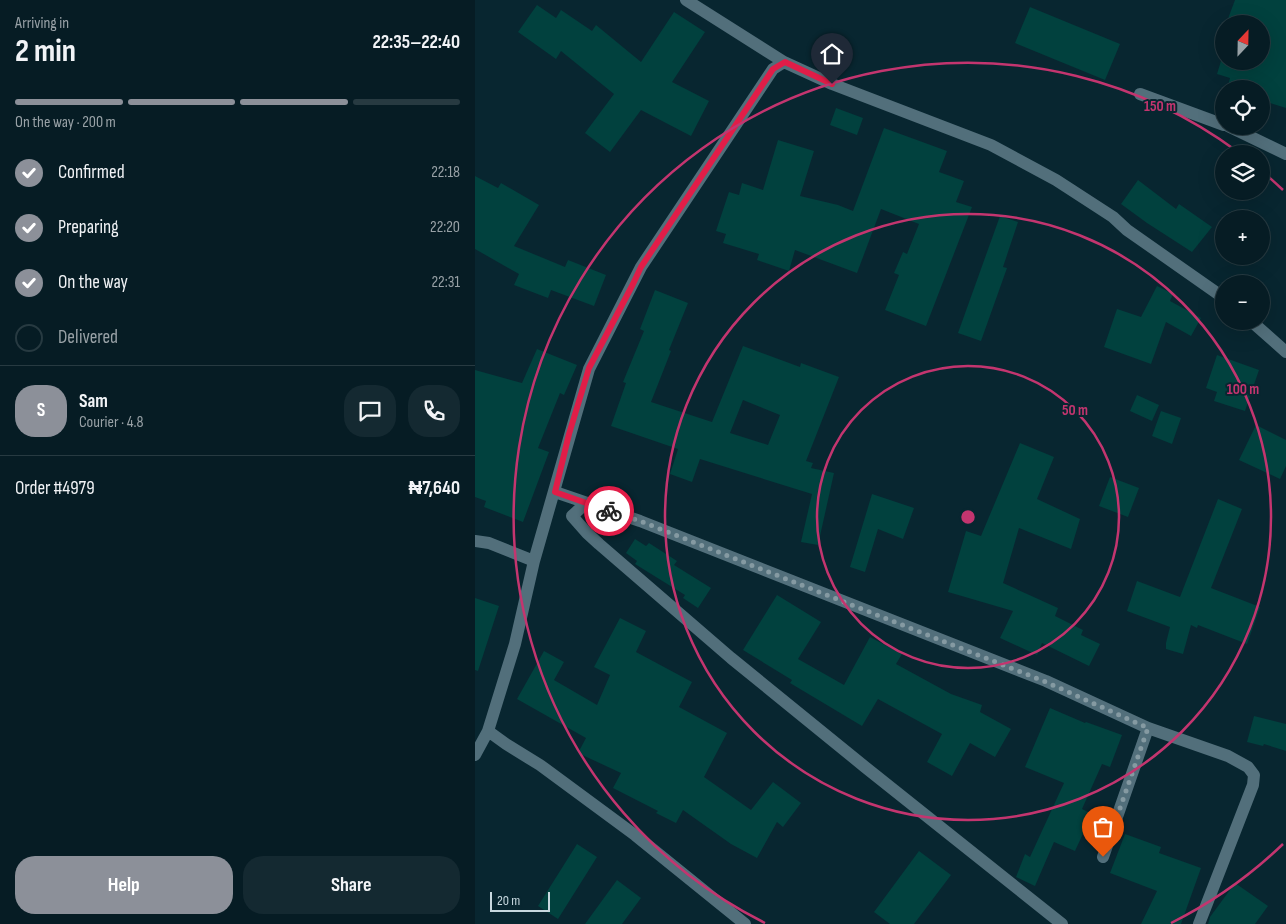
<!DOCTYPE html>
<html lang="en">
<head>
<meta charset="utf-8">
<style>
  :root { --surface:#061c24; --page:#142931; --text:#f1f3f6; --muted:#98a1a6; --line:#273a41; --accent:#8c9099 }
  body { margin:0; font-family:"Sofia Sans Condensed",sans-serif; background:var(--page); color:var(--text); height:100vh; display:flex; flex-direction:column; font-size:19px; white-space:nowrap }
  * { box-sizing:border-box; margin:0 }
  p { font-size:16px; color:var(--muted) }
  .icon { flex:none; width:28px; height:28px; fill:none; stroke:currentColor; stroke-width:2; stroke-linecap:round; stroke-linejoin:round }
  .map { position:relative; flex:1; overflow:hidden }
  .panel { display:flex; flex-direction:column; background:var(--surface); width:475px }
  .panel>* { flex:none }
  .needle { width:32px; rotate:22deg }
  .fabs { position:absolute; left:740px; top:15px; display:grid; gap:10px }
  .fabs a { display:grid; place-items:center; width:55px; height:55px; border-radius:50%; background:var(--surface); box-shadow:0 5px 20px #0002,0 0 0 1px var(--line); font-size:25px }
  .scale { position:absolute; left:15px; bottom:12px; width:60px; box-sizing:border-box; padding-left:5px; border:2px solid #c8d8df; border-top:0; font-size:14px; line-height:18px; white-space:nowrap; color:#c8d8df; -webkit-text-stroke:4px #082630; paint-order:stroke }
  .pin { position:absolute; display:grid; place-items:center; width:42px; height:42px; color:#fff; margin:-51px -21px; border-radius:50% 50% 50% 0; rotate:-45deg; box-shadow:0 0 5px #0007 }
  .pin .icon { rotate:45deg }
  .courier { position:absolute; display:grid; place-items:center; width:50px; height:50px; margin:-25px; border:4px solid #e11d48; border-radius:50%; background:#fff; color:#222; box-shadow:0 1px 6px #0007 }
  .head em { font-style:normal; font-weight:700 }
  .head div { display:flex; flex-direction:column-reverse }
  .head { display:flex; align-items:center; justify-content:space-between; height:85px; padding:0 15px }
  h1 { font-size:32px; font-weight:700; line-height:38px }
  .bar { display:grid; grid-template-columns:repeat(4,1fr); gap:8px 5px; align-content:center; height:60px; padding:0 15px }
  .bar i { height:6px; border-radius:4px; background:var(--line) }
  .bar .on { background:var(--accent) }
  .bar p { grid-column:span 4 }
  .line { display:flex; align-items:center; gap:12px; padding:0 15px; border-top:1px solid var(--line) }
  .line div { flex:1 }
  .round { display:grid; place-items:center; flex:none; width:52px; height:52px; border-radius:20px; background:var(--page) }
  ol { padding:0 15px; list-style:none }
  li { display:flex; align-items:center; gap:15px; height:55px }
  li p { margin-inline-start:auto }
  li .icon { padding:5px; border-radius:50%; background:var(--accent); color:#fff; stroke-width:4 }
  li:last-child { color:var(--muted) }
  li i { width:28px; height:28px; border:2px solid var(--line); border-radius:50% }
  .cta { display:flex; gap:10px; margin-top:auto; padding:10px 15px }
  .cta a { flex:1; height:58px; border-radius:20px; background:var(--accent); color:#fff; font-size:20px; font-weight:700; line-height:58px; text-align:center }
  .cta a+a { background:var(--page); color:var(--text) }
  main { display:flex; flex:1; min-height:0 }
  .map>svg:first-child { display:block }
  .building { fill:#01413e; fill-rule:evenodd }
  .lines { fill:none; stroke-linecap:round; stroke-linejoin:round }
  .minor { stroke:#526f7b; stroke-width:12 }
  .done { stroke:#859aa2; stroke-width:5; stroke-dasharray:0 9 }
  .route { stroke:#e11d48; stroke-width:6 }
  .ring { fill:none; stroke:#c3356f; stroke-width:2.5 }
  .centre { fill:#c3356f; stroke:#082630; stroke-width:2.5 }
  .ring-label { font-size:15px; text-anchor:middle; font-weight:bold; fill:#c3356f; stroke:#082630; stroke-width:4; stroke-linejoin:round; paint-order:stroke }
</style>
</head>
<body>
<main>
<section class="panel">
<div class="head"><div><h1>2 min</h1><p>Arriving in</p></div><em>22:35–22:40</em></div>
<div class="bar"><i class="on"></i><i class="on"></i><i class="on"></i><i></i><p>On the way · 200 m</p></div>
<ol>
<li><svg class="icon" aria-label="check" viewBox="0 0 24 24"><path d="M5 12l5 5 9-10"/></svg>Confirmed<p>22:18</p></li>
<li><svg class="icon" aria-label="check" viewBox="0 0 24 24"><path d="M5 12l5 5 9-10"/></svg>Preparing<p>22:20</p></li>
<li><svg class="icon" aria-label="check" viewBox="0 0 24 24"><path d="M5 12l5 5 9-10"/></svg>On the way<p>22:31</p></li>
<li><i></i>Delivered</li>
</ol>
<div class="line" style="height:90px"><b class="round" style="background:var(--accent);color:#fff">S</b><div><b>Sam</b><p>Courier · 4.8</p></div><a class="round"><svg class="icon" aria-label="chat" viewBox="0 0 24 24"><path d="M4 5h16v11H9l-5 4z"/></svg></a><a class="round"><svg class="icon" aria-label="phone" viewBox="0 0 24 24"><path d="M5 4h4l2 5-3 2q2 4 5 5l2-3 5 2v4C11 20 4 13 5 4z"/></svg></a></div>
<div class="line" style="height:65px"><div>Order #4979</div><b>₦7,640</b></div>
<div class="cta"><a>Help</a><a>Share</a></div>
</section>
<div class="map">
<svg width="811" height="924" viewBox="0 0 811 924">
  <rect width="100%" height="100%" fill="#082630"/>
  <path class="building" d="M760,0H811V108L786,100V89H752L755,78L742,74L746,61H786V24H751Z
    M62,5L81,18L86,10L117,31L121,25L166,62L199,12L230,32L197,82L234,101L216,136L166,110L135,152L110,133L139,94L86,51L81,59L43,32Z
    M555,7L645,44L630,80L540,43Z
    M361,108L388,118L382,135L355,125Z
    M409,128L472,151L464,172L489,181L481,202L497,207L451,326L410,310L424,275L419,273L428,252L432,254L444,224L406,209L382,273L320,250L314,271L282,260L284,254L248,243L251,234L241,231L254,192L264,195L267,183L288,190L303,140L339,151L325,196L363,205L378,211Z
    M0,176L23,188L26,183L64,205L39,246L90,267L93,260L131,275L119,306L76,290L73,298L39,285L44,274L0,249Z
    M663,180L701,209L704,204L737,227L717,252L672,223L646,204Z
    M525,216L543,222L528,267L532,268L506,341L483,333Z
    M682,286L698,294L695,301L726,318L716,336L691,322L676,364L629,347L642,309L666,317Z
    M180,290L213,303L194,350L196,351L176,402L237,422L268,346L325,367L326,363L364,377L331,461L338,463L336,468L359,473L343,545L326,542L337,494L225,459L217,482L195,474L203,449L136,426L151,383L148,382L169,331L165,329ZM268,400L305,415L293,445L255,433Z
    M62,349L102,365L89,395L85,393L63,448L74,452L48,522L9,507L11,501L0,497V370L47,383Z
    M742,355L784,370L770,411L739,401L742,392L731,388Z
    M662,395L684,405L677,421L655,411Z
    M686,411L706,418L697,444L677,436Z
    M781,425L811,440V466L805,479L764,460Z
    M545,443L579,457L562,499L605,519L596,549L544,528L528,583L583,608L580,616L608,630L606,635L625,644L614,666L567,643L562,655L525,638L538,611L473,592L491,531L506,536Z
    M635,477L664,488L653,517L624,506Z
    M397,494L439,508L428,539L403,529L390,572L375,567Z
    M743,499L767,509L736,588L785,607L772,644L723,625L722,628L716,625L708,654L691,649V643L695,627L652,611L662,581L705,597Z
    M160,539L171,546L174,543L202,561L199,565L236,588L223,608L208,598L210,595L160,564L162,561L151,553Z
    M302,595L346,622L323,659L369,685L395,637L427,654L421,664L476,694L507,705L505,712L536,729L520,757L495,743L477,776L452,762L467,734L403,699L387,726L315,683L317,680L268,650Z
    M0,598L24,606L3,671L0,670Z
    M145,618L171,631L161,652L217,682L204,707L252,733L229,777L276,810L298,782L326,803L308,827L302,822L282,858L256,844L208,810L201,823L181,813L183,811L138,788L146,773L103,753L111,738L42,699L69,651L89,662L79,680L122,705L135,675L119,667Z
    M575,708L610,723L611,722L647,735L635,767L627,764L607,809L617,814L600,851L579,842L560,886L541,877L550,854L555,857L589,783L550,767Z
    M779,716L811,724V751L789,744L788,746L772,742Z
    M650,834L686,847L684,853L726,868L706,924H666L682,891L635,873Z
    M102,844L122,857L83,919L63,906Z
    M444,851L476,875L439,924H415L399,912Z
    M142,880L166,898L147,924H110Z
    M760,883L793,906L780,924H733L735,917Z"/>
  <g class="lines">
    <path class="minor" d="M211,0L309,62
      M665,94L749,125
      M753,126L811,154
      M776,321L811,352
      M80,492L165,521L571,681L673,728L753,756L773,767L779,775L778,785L724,924
      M111,503L97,516L112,533L124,544L256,658L390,767L587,924
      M0,541L14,543L59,561
      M13,731L31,744L65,765L160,835L270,924
      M0,755L13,731L40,644L59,561L114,369L166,267L298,69L309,62L357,84L516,145L581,180L638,217L652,230L749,298
      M628,857L673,728"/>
  </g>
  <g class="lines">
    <path class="done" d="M134,511L165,521L571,682L673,728L628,857"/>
    <path class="route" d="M134,511L80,492L94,434L114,368L158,284L166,267L298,69L310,62L357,84"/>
  </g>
  <g class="ring">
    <circle cx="493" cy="517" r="151"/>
    <circle cx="493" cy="517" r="303"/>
    <path d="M808 844A454 454 0 0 1 696 923M290 923A454 454 0 1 1 763 152M788 172A454 454 0 0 1 808 190"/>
  </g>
  <circle cx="493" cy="517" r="8" class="centre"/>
  <g class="ring-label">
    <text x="685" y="111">150 m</text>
    <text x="768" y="394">100 m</text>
    <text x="600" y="415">50 m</text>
  </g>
</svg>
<div class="fabs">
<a><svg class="needle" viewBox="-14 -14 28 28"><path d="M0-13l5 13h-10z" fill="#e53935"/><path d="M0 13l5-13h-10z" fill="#98a1a6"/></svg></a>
<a><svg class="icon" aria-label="locate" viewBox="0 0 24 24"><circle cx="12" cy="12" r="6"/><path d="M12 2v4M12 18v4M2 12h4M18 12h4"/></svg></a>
<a><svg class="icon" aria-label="layers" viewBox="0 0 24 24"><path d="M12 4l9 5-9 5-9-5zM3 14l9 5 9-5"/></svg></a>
<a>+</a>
<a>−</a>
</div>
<div class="scale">20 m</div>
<div class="pin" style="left:628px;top:857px;background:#ea580c"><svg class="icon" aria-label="bag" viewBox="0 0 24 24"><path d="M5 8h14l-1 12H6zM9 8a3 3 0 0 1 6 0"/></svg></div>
<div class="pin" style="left:357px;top:84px;background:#1f2937"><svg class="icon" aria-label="home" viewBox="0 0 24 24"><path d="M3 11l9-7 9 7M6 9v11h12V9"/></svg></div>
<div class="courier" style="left:134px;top:511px"><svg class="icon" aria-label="bike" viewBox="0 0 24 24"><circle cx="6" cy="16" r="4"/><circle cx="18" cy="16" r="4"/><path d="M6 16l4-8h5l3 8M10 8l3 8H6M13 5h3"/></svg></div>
</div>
</main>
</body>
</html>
